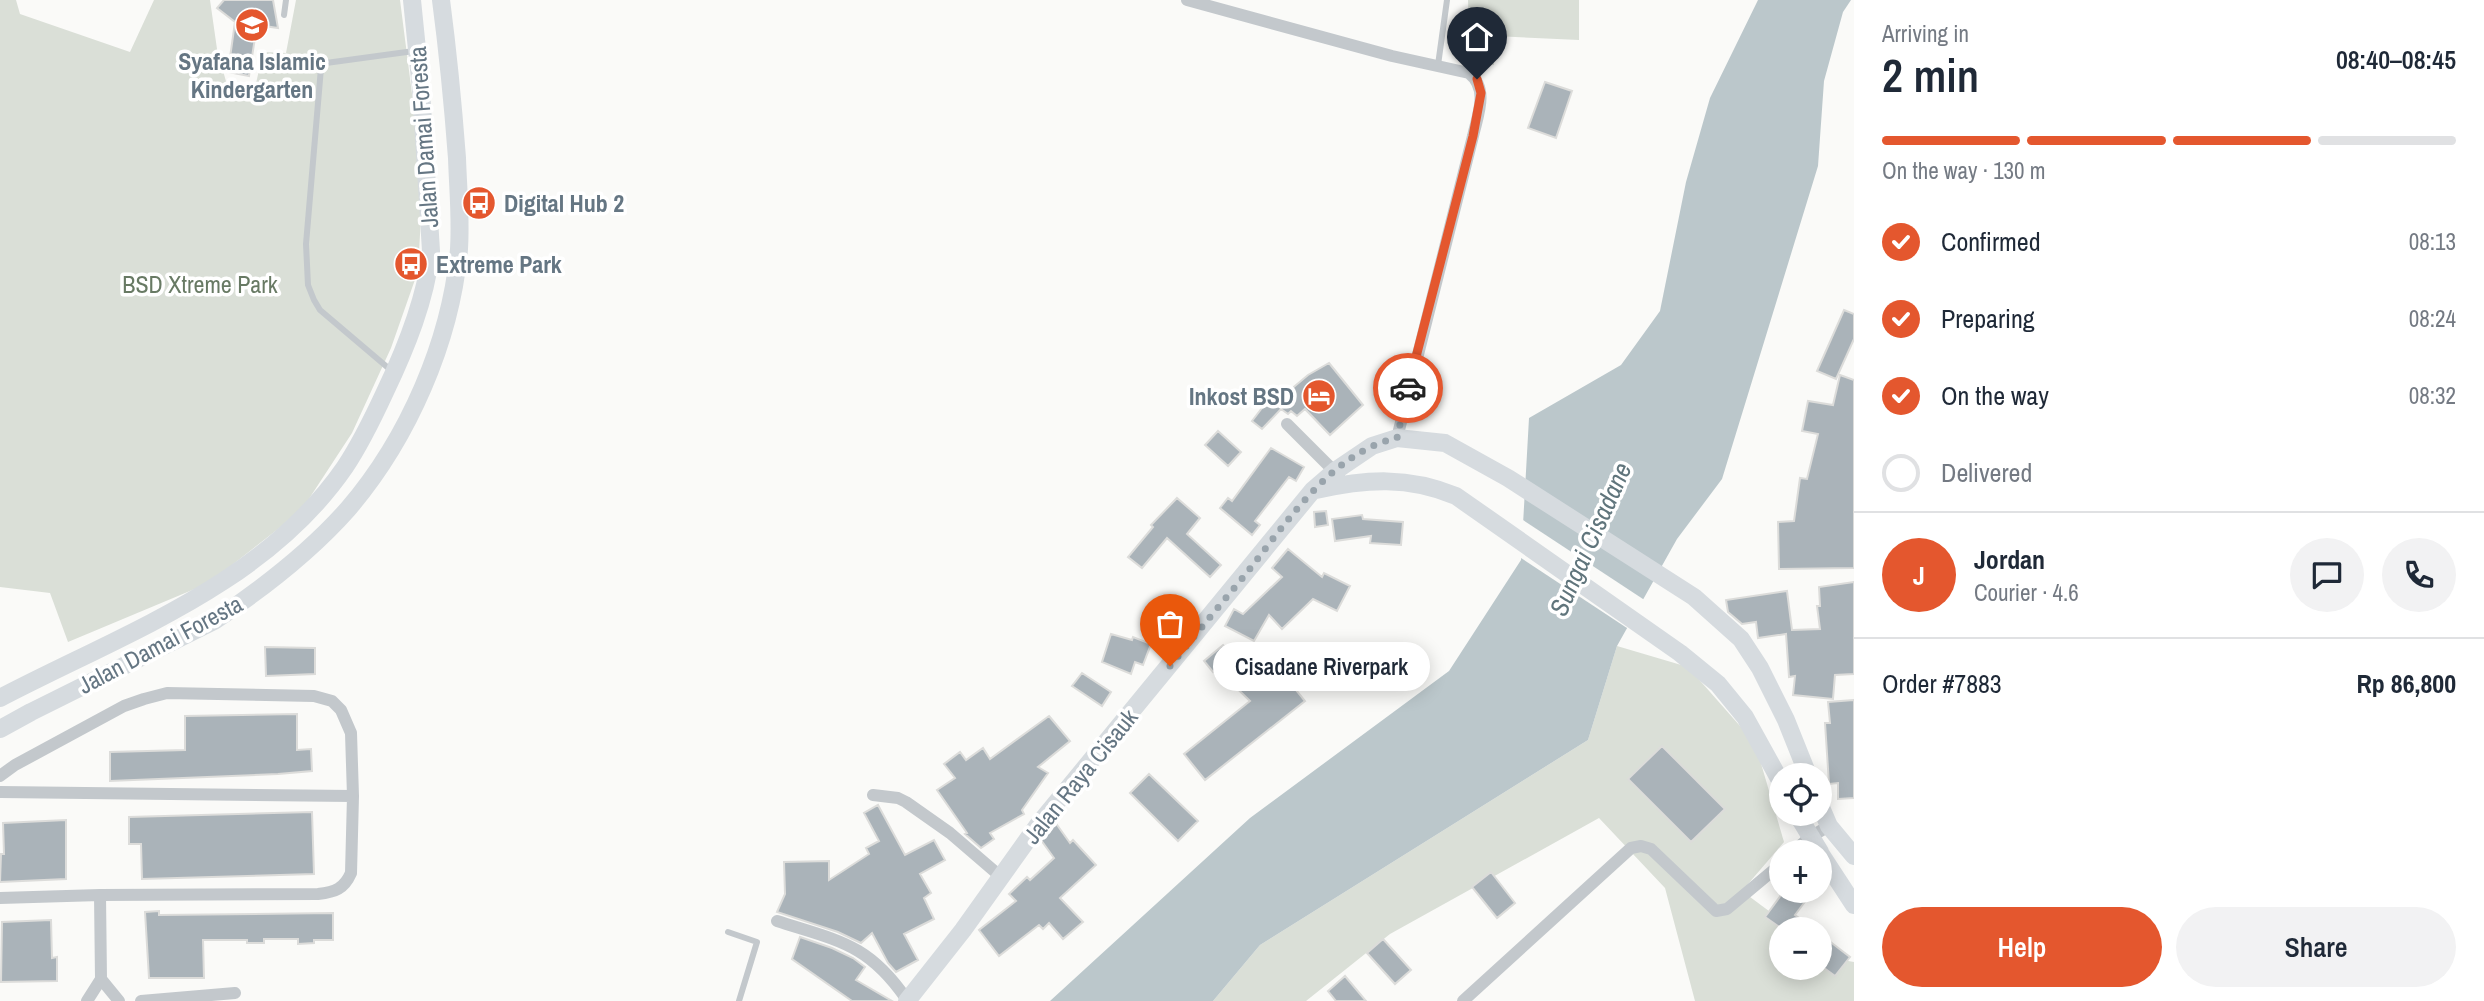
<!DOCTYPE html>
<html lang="en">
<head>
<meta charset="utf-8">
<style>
  :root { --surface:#fff; --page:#f2f2f3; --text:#1f2937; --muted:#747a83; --line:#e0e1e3; --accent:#e4572e }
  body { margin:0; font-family:"Archivo Narrow",sans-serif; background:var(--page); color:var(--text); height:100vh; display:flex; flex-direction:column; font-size:26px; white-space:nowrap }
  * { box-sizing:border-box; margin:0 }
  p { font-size:23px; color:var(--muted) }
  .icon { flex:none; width:38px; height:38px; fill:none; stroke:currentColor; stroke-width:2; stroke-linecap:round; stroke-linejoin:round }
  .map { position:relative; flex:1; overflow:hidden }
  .details { display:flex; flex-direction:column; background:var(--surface); width:630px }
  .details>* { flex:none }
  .tools { position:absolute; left:1769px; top:763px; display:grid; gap:14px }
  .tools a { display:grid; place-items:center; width:63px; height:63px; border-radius:50%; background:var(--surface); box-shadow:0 4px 18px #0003; font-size:35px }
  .pin { position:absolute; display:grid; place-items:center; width:60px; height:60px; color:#fff; margin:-72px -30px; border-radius:50% 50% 50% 0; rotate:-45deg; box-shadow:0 0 7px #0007 }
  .pin .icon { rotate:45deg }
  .courier { position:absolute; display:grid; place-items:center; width:70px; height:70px; margin:-35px; border:5px solid #e4572e; border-radius:50%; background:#fff; color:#222; box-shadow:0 2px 9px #0007 }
  .bubble { position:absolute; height:49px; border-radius:24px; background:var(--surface); box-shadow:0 4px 18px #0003; font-size:23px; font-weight:600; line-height:49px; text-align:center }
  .overview em { font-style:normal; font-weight:600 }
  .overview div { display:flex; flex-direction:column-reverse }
  .overview { display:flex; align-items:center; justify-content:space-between; height:119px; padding:0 28px }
  h1 { font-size:46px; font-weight:600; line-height:52px }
  .bar { display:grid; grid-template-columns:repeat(4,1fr); gap:10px 7px; align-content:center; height:84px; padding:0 28px }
  .bar i { height:9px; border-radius:5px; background:var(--line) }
  .bar .on { background:var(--accent) }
  .bar p { grid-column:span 4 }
  .line { display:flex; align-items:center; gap:18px; padding:0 28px; border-top:2px solid var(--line) }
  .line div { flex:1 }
  .round { display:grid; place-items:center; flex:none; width:74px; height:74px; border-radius:37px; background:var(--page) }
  ol { padding:0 28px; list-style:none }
  li { display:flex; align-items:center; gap:21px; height:77px }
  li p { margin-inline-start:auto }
  li .icon { padding:7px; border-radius:50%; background:var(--accent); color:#fff; stroke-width:4 }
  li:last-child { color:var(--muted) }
  li i { width:38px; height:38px; border:4px solid var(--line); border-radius:50% }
  .button { display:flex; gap:14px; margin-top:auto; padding:14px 28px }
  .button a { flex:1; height:80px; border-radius:42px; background:var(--accent); color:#fff; font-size:28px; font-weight:600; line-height:80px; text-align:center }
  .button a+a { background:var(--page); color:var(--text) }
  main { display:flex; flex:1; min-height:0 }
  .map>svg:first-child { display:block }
  .green { fill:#dadfd7 }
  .water { fill:#bbc7cb }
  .pier { fill:#fafaf8 }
  .building { fill:#aab3b9; stroke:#dcdcda; stroke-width:2 }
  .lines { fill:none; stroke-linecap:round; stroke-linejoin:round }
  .lane { stroke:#c3c8cc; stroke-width:6 }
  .street { stroke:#c3c8cc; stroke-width:12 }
  .secondary { stroke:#d6dbdf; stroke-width:18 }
  .done { stroke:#99a4ac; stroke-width:7; stroke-dasharray:0 12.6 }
  .route { stroke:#e4572e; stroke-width:9 }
  .labels { text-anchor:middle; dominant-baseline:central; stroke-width:7; stroke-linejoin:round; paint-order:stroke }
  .poi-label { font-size:24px; font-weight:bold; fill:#657683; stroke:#fff; text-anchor:start }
  .street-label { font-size:24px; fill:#657683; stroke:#fff }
  .park-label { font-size:24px; fill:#687a64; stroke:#fff }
  .water-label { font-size:26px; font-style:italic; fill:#60757c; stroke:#fff }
</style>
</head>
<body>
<main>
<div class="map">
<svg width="1854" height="1001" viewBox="0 0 1854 1001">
  <rect width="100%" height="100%" fill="#fafaf8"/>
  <path class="green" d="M0,0H16L20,14L130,52L154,0H210L217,49L227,85L255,88L263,52L286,53L296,0H400L423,180L418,271L391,348L352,433L301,511L209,583L68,642L50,593L0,587Z
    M1468,0H1579V40L1494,36V65L1470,63Z
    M1617,646L1688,667L1755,743L1784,842L1742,891L1793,929H1782V968H1820V950L1831,958L1854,962V1001H1695L1665,888L1599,818L1390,934L1306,1001H1213L1260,945L1588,740Z"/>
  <path class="water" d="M1758,0H1851L1843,12L1824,81L1818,166L1722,479L1677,539L1617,646L1588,740L1260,945L1213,1001H1050L1250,818L1449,671L1521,560L1529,418L1621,365L1660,311L1686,182L1710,98Z"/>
  <path class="pier" d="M1520,518L1646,601L1630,630L1518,556Z"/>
  <path class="building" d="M224,0H273L278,28L257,25L249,76L228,72L235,22L217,8Z
    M1545,82L1572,91L1556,138L1528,128Z
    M1844,310L1854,314V339L1836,379L1817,371Z
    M1329,363L1363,405L1330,435L1305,409L1297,416L1291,411L1288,414L1281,409L1262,429L1252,421L1262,408L1289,391L1308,375Z
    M1840,375L1854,380V568L1779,569L1778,522L1794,521L1800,478L1807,479L1818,434L1802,431L1808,401L1833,405Z
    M1218,431L1241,452L1228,466L1205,445Z
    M1271,448L1304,467L1296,481L1289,477L1255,521L1260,525L1252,535L1220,508L1228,498L1232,501Z
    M1177,498L1200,518L1187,534L1221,565L1210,577L1167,538L1142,568L1128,557L1153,527L1151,525Z
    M1326,511L1328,525L1315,527L1314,512Z
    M1362,515L1363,519L1403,522L1401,545L1370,543L1371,536L1335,541L1332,519Z
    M1288,549L1322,577L1324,573L1350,586L1337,611L1313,599L1282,629L1269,615L1254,641L1225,626L1234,609L1243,614L1282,577L1272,568Z
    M1854,582V674L1835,675L1833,699L1793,695L1795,676L1789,677L1786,634L1758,638L1756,622L1742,624L1728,612L1726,600L1787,591L1792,630L1820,629L1817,606H1820L1819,587Z
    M1111,634L1132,640L1133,637L1151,644L1143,665L1135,662L1131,674L1102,662Z
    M1223,645L1267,688L1284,675L1305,701L1205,780L1184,754L1250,701L1217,669L1213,672L1204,661Z
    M265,647L315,648V674L266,676Z
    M1082,673L1111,692L1102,706L1072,686Z
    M1854,700V798L1838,799V783L1829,784L1825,723H1830L1828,702Z
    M297,714V750L311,749L312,771L278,774L110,781V752L185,750V716Z
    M1049,716L1070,741L1038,767L1048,773L1022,810L1024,814L990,833L994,839L981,848L965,834L967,833L937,790L955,778L944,764L960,752L966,760L983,748L990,759Z
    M1662,746L1725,809L1691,842L1628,779Z
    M1149,774L1198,821L1178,841L1130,793Z
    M878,805L905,855L934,840L945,860L920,874L931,893L924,898L934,919L904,934L918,960L896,972L888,963L872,933L861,943L838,932L777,912L785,894L784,862L829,861V880L869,854L866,848L879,841L864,813Z
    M312,812L314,874L142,879L141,844H129V817Z
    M66,820V879L0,882L1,854H4L3,823Z
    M1055,822L1070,843L1073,840L1096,865L1060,898L1083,922L1063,939L1049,923L1043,929L1039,925L999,956L979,930L1016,901L1009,894L1027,877L1030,880L1054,858L1041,840Z
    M1491,872L1515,903L1497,918L1472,887Z
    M1784,891H1797L1807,899L1795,915L1814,929H1782L1765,917Z
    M159,911V915L333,913V940H314V943L298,944V939H264V943H247V940H203L204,978H149L145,912Z
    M51,920L52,958L57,957V981L1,982L2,922Z
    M1820,934L1850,957L1835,976L1820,965Z
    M800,937L832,948L853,958L865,967L856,980L892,1001H852L792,959Z
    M1383,939L1411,970L1395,984L1367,953Z
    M1345,976L1366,1001H1336L1328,991Z"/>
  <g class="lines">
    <path class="lane" d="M284,15L286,0
      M1438,65L1447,0
      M393,372L320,310L314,300L308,285L306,244L321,68L326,63L414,51
      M728,932L757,942L739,1001"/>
    <path class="street" d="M1187,0L1392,56L1469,73C1489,89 1478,114 1473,136L1397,438
      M1287,424L1339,476
      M0,776L15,765L124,706L144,699L167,693L314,696L332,701L341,710L351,733L353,796L351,873C344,889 335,892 318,894L100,895L101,979L87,1001
      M0,792L353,796
      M873,795L898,798L906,802L950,833L1000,876
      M1793,852L1810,837L1829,826
      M0,898L100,895
      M777,921C839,941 869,944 907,1000
      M101,979L119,1001
      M141,1001L235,993
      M1463,1001L1631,848L1641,846L1651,849L1716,911L1727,909L1782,863"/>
    <path class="secondary" d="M1316,490C1366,479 1408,476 1456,496L1680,653L1718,684L1745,717L1782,784
      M0,698C122,634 264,585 345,467C361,443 373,418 385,392C406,348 426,299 431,251L421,89L412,0
      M0,729L31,712L214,621C262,589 310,552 348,509C408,439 451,341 459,249C461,218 458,189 457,158C453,105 448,53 441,0
      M1820,805L1829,826L1854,856
      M1797,814L1820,852
      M1820,853L1854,905
      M907,1001L963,930L1038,825L1313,490L1335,471L1372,446L1397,438L1445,443L1508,478L1694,597L1741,639L1760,668L1786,720L1808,775"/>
  </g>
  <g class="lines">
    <path class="done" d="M1170,666C1195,635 1220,605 1245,575C1285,525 1331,452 1397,438L1408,388"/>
    <path class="route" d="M1408,388L1473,136L1481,93L1477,79"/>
  </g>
  <defs>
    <g id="school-disc" transform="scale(1.75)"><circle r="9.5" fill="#e4572e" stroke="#fff"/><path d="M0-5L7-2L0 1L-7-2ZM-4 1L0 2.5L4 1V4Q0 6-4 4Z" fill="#fff"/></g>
    <g id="bus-disc" transform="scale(1.75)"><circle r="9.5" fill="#e4572e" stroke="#fff"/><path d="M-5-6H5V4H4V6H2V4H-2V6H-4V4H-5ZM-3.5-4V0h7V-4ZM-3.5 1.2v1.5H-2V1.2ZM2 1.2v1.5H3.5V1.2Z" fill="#fff"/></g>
    <g id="hotel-disc" transform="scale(1.75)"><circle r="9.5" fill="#e4572e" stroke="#fff"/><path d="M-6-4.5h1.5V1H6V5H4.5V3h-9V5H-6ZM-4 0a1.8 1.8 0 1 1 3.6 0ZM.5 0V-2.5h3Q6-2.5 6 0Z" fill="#fff"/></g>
  </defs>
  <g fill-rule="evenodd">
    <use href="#school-disc" x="252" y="25"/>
    <use href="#bus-disc" x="479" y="203"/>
    <use href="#bus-disc" x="411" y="264"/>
    <use href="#hotel-disc" x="1319" y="396"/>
  </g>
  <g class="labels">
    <g class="poi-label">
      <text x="252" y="61" text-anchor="middle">Syafana Islamic<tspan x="252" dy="28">Kindergarten</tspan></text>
      <text x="504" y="203">Digital Hub 2</text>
      <text x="436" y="264">Extreme Park</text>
      <text x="1294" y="396" text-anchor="end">Inkost BSD</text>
    </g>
    <g class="street-label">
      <text transform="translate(423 137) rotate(-94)">Jalan Damai Foresta</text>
      <text transform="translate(160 644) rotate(-28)">Jalan Damai Foresta</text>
      <text transform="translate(1080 776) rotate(-51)">Jalan Raya Cisauk</text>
    </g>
    <g class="park-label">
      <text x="200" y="284">BSD Xtreme Park</text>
    </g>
    <g class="water-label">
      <text transform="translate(1590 539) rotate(-66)">Sungai Cisadane</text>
    </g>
  </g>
</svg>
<div class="tools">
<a><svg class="icon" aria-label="locate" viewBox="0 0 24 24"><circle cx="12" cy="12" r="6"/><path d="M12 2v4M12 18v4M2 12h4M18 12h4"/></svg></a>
<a>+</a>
<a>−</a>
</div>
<div class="pin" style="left:1170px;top:666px;background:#ea580c"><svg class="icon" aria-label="bag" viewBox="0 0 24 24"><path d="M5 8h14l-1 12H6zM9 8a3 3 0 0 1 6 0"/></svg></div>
<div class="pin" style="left:1477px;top:79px;background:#1f2937"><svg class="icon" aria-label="home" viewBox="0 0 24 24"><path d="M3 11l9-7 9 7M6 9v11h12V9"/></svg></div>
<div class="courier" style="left:1408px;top:388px"><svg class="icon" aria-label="car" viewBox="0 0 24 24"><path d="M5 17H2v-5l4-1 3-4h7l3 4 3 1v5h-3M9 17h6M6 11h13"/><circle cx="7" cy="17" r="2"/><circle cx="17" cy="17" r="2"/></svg></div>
<div class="bubble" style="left:1213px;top:642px;width:217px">Cisadane Riverpark</div>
</div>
<section class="details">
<div class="overview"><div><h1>2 min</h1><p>Arriving in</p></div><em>08:40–08:45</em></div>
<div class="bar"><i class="on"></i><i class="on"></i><i class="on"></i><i></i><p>On the way · 130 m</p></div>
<ol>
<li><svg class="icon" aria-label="check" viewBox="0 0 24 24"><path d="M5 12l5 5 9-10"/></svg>Confirmed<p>08:13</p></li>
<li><svg class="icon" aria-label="check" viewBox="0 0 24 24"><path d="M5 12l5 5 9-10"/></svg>Preparing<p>08:24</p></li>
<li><svg class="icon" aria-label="check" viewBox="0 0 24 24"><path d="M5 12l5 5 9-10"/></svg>On the way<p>08:32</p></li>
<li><i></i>Delivered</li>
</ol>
<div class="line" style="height:126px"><b class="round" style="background:var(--accent);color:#fff">J</b><div><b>Jordan</b><p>Courier · 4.6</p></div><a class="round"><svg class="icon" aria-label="chat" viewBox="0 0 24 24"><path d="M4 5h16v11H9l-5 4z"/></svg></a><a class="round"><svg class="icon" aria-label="phone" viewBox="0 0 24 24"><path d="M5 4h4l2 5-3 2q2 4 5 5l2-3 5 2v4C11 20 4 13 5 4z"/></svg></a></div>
<div class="line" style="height:91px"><div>Order #7883</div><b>Rp 86,800</b></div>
<div class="button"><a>Help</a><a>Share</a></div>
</section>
</main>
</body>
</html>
